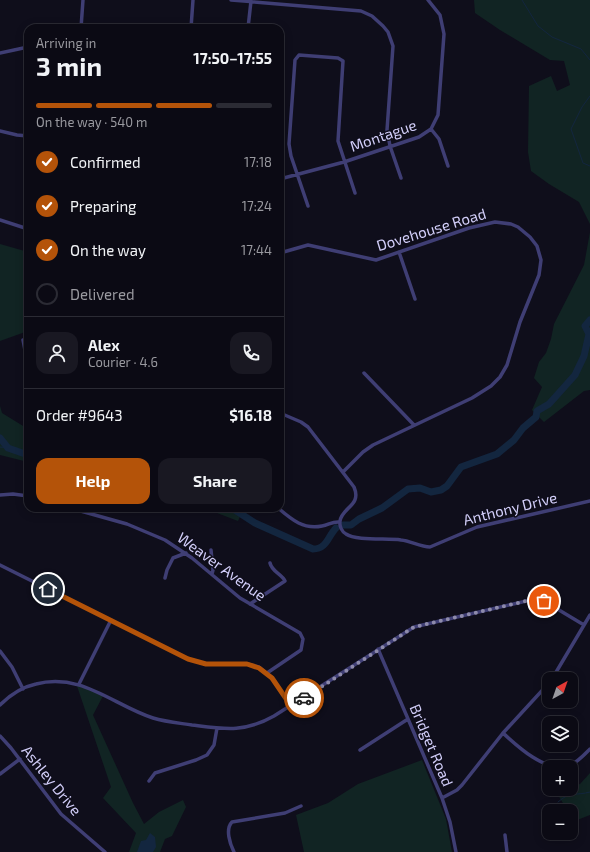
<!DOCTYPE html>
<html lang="en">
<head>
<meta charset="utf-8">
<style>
  :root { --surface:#0b0a14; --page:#191822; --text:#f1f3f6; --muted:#9a9aa0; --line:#2b2b34; --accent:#b45309 }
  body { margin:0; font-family:"Exo 2",sans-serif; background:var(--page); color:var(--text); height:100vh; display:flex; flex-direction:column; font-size:15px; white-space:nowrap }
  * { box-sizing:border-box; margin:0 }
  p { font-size:13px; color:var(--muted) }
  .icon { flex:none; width:22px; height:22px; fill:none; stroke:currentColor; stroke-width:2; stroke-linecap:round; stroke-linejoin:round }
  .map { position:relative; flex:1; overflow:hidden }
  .sheet { position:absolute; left:24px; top:24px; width:260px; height:488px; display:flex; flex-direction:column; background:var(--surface); border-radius:12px; box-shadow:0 2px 10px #0003,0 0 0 1px var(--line) }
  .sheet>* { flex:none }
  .needle { width:26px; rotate:40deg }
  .tools { position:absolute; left:542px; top:672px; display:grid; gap:8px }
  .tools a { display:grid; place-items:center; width:36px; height:36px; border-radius:8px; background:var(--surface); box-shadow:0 2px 10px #0003,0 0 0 1px var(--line); font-size:20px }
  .pin { position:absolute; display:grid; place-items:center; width:34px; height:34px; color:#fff; margin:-17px; border:2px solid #fff; border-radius:50%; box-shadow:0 1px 4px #0007 }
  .courier { position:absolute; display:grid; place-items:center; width:40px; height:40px; margin:-20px; border:3px solid #b45309; border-radius:50%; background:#fff; color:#222; box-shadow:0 1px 5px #0007 }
  .headline em { font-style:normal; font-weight:700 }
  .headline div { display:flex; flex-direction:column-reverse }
  .headline { display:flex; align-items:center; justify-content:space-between; height:68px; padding:0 12px }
  h1 { font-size:26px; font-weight:700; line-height:30px }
  .bar { display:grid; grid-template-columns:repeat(4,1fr); gap:6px 4px; align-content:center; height:48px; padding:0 12px }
  .bar i { height:5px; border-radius:3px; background:var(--line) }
  .bar .on { background:var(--accent) }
  .bar p { grid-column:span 4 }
  .line { display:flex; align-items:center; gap:10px; padding:0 12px; border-top:1px solid var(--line) }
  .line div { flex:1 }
  .round { display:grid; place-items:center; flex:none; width:42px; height:42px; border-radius:12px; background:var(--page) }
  ol { padding:0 12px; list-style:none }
  li { display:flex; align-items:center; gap:12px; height:44px }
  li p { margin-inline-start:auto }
  li .icon { padding:4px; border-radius:50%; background:var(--accent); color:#fff; stroke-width:4 }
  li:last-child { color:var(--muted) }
  li i { width:22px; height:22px; border:2px solid var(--line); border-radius:50% }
  .action { display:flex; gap:8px; margin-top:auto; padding:8px 12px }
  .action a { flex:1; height:46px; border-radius:12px; background:var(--accent); color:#fff; font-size:16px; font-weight:700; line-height:46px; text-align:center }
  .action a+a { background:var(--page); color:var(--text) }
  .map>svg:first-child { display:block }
  .green { fill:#112423 }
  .water { fill:#13263f }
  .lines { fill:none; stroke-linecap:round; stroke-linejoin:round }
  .stream { stroke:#13263f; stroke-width:1 }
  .river { stroke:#13263f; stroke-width:7 }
  .street { stroke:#3f3e74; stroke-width:3.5 }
  .done { stroke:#8e8bab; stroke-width:4; stroke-dasharray:0 7.2 }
  .route { stroke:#b45309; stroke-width:5 }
  .labels { text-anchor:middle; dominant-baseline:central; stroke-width:3; stroke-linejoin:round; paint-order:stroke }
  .street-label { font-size:15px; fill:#d2cef9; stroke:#0f0e1b }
</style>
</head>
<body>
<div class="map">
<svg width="590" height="852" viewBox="0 0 590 852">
  <rect width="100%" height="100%" fill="#0f0e1b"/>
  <path class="green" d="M474,0H590V224L579,202L549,184L531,171L528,152L529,86L551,76L557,91L570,85L564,61L550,60L500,30L475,13Z
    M590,232V390L584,391L544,422L532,410L542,387L534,378L539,362L546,353L551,339L554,324L584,265Z
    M0,244L28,252V331L0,341Z
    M0,406L2,413L28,429V462L0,455Z
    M204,508H244L238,521Z
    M76,683L104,694L93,715L133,803L144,824L159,812L183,800L186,807L172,836L165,839L160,852H129L136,833L103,798L111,787Z
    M422,760L446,819L452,852H304L296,815L328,803L358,784Z
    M590,773V815L572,822L571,811H568L556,792L565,789H571V787L580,784Z"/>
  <path class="water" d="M150,833L155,837L156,847L153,852H137L141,841L146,840Z"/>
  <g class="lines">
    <path class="stream" d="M522,0L538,26L552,37L581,49L590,60
      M590,96L582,107L571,129L583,163L590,166
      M0,447L8,448
      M558,802C570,791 576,796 590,792"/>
    <path class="river" d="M0,438L8,448L28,455
      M232,508L255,523L313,549C327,549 328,536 336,528
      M343,525H351L359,519L382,508L408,489L420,488L431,492L441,490L447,486L461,467L497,454L514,440L523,428L536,417L537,411L549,404L575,375L584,356L589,334L585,326L590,320"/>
    <path class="street" d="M231,0L361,11L372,16L383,26L388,32L393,46L387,130L390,146L401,178
      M81,28L83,0
      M191,28L193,0
      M248,28L251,1
      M0,53L28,47
      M431,129L439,139L448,166
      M0,131L17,135L28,136
      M280,179L344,162L419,137L431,129L438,115L444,34L440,15L428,0
      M308,206L291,156L289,144L295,60L299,55L338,58L343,61L338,141L355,193
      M0,220L28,229
      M399,252L415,299
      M280,253L308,245L376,260L469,228L495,222L511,224L518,227L530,237L537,246L541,260L539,275L520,322L507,365L500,377L491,386L472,398L373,445L363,452L343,472
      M23,340L28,366
      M364,373L414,425
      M280,413L301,422L308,427L354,487C362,506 342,507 340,521C339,526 342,532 346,534C356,541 387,538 401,540C411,541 420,547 430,547L477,527L590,501
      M0,495L13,494L28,496
      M70,508L127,524L165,540L192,558L240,598L300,633L303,639L301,650L267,673
      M278,508C291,519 303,530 322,526C329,525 332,521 340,522
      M211,550L213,570L212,574
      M0,565L188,659L206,664H247L259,667L272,678L291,706
      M165,578L167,570L173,558L186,553
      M250,604L285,581C282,574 272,572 270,563
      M378,649L442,798L450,822L456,852
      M0,651L12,667L23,689
      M552,679L590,615
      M79,684L111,620
      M0,705C10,695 22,687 36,684C81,672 113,705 153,718C166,722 179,723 192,725C224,729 244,733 274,716L414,627L535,599L544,601L584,625
      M503,733C517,746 546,773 568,766C576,764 584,755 590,749
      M0,736L11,748L61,814L105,852
      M360,750L408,719
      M0,774L20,759
      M149,781L155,773L196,760L207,755L214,745L217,728
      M442,798L457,790L462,785L503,733L549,683
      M505,835L507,852
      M234,852C230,844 225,829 232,822L285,813L301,806"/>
  </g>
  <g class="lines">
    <path class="done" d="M304,698L414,627L535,599L544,601"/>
    <path class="route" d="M48,589L188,659L206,664H247L259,668L272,678L291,706L304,698"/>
  </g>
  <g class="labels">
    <g class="street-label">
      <text transform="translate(383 135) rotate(-19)">Montague</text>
      <text transform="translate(431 229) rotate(-17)">Dovehouse Road</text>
      <text transform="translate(510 508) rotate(-14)">Anthony Drive</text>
      <text transform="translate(222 566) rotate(36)">Weaver Avenue</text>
      <text transform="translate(432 745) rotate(67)">Bridget Road</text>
      <text transform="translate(52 780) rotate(51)">Ashley Drive</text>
    </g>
  </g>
</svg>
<div class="tools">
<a><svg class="needle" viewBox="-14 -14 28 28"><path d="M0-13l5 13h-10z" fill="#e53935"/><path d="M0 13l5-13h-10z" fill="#9a9aa0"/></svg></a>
<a><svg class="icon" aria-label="layers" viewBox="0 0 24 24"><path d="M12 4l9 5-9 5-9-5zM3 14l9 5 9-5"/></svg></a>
<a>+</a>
<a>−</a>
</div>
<div class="pin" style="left:544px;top:601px;background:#ea580c"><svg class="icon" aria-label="bag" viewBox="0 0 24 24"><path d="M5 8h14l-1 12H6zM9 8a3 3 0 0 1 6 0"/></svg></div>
<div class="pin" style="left:48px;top:589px;background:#1f2937"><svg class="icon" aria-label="home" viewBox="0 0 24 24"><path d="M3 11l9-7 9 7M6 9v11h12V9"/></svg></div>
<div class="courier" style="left:304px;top:698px"><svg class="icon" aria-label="car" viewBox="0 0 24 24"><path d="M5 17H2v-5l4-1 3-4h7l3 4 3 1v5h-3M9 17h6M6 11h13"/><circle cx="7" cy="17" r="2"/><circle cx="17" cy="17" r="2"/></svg></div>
<section class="sheet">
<div class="headline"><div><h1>3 min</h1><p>Arriving in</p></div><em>17:50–17:55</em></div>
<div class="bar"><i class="on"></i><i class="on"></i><i class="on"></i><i></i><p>On the way · 540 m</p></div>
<ol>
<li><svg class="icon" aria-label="check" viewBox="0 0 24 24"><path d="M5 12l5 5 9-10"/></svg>Confirmed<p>17:18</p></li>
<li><svg class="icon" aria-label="check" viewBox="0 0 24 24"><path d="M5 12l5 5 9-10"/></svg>Preparing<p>17:24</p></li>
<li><svg class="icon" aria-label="check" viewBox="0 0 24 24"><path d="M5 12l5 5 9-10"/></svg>On the way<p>17:44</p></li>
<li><i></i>Delivered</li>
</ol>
<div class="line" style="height:72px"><a class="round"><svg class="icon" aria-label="person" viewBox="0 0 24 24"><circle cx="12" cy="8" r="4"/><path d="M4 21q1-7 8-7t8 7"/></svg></a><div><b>Alex</b><p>Courier · 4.6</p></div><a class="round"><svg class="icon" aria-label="phone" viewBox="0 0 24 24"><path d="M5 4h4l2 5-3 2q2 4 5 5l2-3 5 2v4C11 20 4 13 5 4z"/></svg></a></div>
<div class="line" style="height:52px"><div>Order #9643</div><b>$16.18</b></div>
<div class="action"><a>Help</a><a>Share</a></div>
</section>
</div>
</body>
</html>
